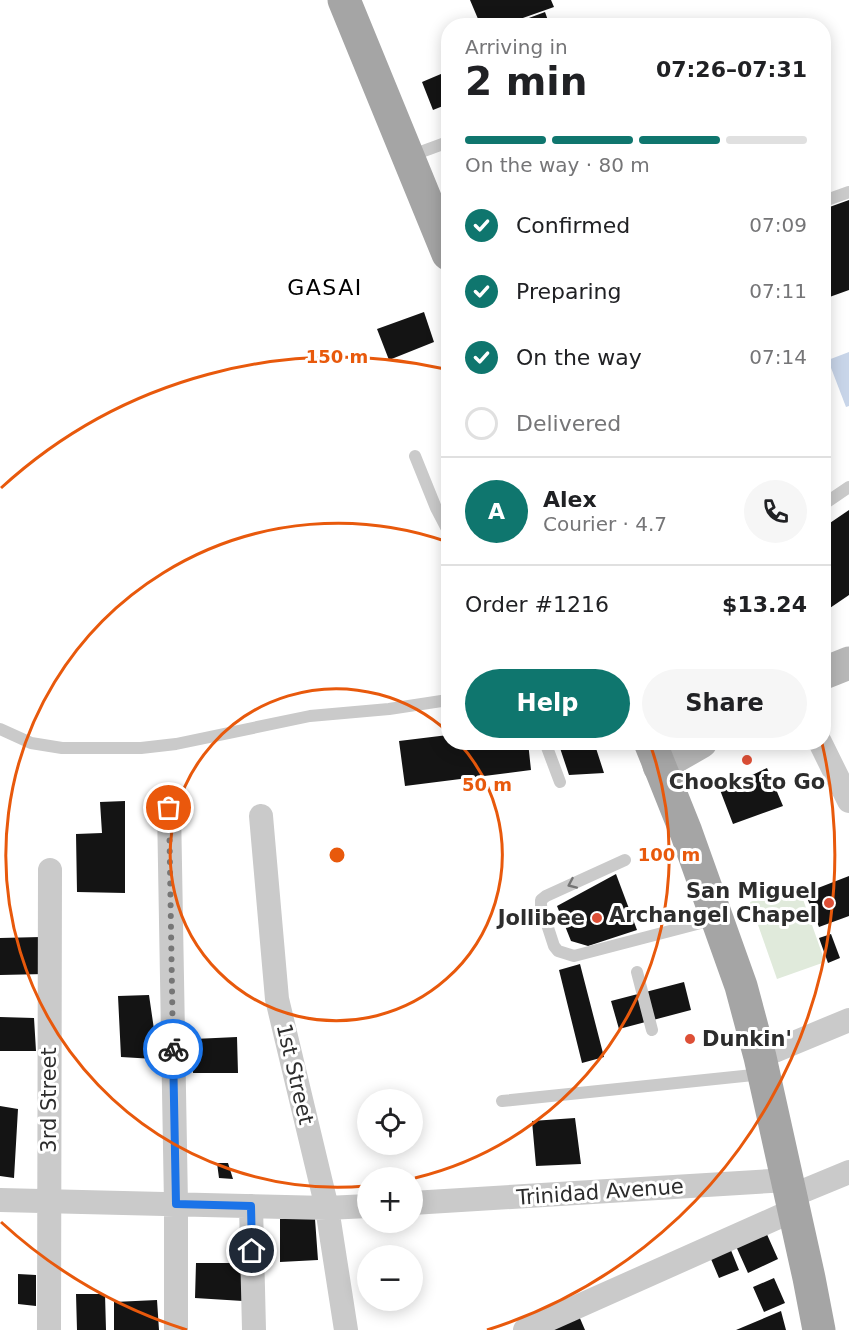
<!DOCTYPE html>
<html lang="en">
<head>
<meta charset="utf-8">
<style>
  :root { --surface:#fff; --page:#f6f6f6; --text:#202124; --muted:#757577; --line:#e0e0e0; --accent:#0f766e }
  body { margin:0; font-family:"DejaVu Sans",sans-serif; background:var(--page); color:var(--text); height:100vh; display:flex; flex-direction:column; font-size:22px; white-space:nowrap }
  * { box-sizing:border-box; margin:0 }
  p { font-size:20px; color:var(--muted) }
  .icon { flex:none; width:33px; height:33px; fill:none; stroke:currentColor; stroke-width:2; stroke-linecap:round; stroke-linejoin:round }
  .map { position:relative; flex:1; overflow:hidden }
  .panel { position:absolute; left:441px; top:18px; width:390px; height:732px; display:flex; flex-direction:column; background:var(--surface); border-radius:24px; box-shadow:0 3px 15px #0003 }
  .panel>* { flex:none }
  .tools { position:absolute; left:357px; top:1089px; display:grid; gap:12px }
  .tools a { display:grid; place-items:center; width:66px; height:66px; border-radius:50%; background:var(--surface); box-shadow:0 3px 15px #0003; font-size:30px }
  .pin { position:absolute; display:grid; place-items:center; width:51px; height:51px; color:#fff; margin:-26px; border:3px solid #fff; border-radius:50%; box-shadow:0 2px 6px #0007 }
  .courier { position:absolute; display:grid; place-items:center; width:60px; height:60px; margin:-30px; border:4px solid #1a73e8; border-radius:50%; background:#fff; color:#222; box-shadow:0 2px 8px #0007 }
  .summary em { font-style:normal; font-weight:600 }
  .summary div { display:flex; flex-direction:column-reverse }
  .summary { display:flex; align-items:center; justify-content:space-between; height:102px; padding:0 24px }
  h1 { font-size:39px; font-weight:600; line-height:45px }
  .bar { display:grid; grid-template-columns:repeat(4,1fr); gap:9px 6px; align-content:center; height:72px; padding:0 24px }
  .bar i { height:8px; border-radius:4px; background:var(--line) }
  .bar .active { background:var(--accent) }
  .bar p { grid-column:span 4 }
  .line { display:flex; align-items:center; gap:15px; padding:0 24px; border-top:2px solid var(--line) }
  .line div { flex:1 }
  .round { display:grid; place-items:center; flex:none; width:63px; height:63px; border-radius:32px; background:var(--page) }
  ol { padding:0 24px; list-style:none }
  li { display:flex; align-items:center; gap:18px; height:66px }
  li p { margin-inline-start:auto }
  li .icon { padding:6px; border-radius:50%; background:var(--accent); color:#fff; stroke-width:4 }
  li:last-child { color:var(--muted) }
  li i { width:33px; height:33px; border:3px solid var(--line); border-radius:50% }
  .button { display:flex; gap:12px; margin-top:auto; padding:12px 24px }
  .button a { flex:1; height:69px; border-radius:36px; background:var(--accent); color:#fff; font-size:24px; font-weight:600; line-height:69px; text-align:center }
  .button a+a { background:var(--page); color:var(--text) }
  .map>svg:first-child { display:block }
  .green { fill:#e0eadb }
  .water { fill:#c8d5e9 }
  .building { fill:#141414 }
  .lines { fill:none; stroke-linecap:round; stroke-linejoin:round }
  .lane { stroke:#cacaca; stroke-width:12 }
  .street { stroke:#cacaca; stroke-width:24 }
  .secondary { stroke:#b7b7b7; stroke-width:33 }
  .primary { stroke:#a5a5a5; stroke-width:33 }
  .oneway { stroke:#747474 }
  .done { stroke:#767676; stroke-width:6; stroke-dasharray:0 10.8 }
  .route { stroke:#1a73e8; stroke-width:8 }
  .ring { fill:none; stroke:#e8590c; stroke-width:3 }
  .poi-dot { fill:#dd4f36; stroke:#fff; stroke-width:2 }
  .labels { text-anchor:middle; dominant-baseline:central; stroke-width:6; stroke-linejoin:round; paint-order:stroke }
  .poi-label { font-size:21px; font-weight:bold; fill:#2d2d2d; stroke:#fff; text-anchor:end }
  .street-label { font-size:21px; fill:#2d2d2d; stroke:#fff }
  .neighbourhood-label { font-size:22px; letter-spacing:1.5px; fill:#000; stroke:#fff }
  .centre { fill:#e8590c; stroke:#fff; stroke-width:3 }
  .ring-label { font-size:18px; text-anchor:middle; font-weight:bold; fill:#e8590c; stroke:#fff; stroke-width:6; stroke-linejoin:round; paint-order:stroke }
</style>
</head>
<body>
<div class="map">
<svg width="849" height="1330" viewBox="0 0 849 1330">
  <rect width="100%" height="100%" fill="#fff"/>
  <path class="green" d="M798,885L825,962L777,979L750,902Z"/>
  <path class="water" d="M849,352V406L846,407L828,360Z"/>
  <path class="building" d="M470,0H551L554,7L500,26H481Z
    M545,12L550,26H510V25Z
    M448,71V104L433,110L422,82Z
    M849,200V290L824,299V209Z
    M424,312L434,342L389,360L377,329Z
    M849,510V595L827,610L824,606V527Z
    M448,735V742H528L531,770L405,786L399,741Z
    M558,742H594L604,773L569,775Z
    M784,742H804L788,750Z
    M767,768L783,806L733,824L720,790Z
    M125,801V893L77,892L76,834L102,833L100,802Z
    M616,874L637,930L588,946L571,941L557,906Z
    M849,876V916L819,927L805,893Z
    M831,934L840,958L828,963L819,938Z
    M41,937L45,974L0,975V938Z
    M580,964L604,1057L582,1063L559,970Z
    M684,982L691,1010L619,1029L611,1001Z
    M149,995L156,1043L171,1041V1060L121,1057L118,996Z
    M0,1017L34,1018L36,1051H0Z
    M237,1037L238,1073H193L194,1039Z
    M0,1106L18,1109L14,1178L0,1176Z
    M575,1118L581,1164L536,1166L532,1121Z
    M217,1163H228L233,1179L219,1178Z
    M280,1219H315L318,1260L280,1262Z
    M765,1230L778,1259L748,1273L735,1244Z
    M728,1243L739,1270L719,1278L708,1252Z
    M196,1263H240L243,1301L195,1298Z
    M18,1274L36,1275V1306L18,1304Z
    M774,1278L785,1303L764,1312L753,1287Z
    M76,1294H105L106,1330H77Z
    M157,1300L159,1330H114V1302Z
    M576,1309L585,1330H530Z
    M781,1311L786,1330H736Z"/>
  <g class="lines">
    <path class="lane" d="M410,156L448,142
      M824,201L849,192
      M415,456L436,508L448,531
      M824,504L849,487
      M0,729L31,743L62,748H141L176,744L310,716L389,709L448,700
      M545,742L560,782
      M625,860L546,896L541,900V906L554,946L558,951L574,956L716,919
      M637,972L652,1030
      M502,1101L763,1074"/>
    <path class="street" d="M820,742L849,801
      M169,808L176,1204V1330
      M261,816L277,999L327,1208L346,1330
      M760,1057L849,1020
      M791,1196L849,1172
      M0,1200L327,1208L368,1206
      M412,1203L788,1180
      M251,1206L254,1330
      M49,1330L50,870
      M525,1330L794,1210"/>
    <path class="secondary" d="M824,673L849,663
      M659,766L701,742"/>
    <path class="primary" d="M344,0L448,254
      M650,742L686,832L741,986L760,1057L809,1278L819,1330"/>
  </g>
  <defs><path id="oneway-chevron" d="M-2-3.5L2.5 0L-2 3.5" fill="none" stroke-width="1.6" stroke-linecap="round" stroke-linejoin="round" transform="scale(1.5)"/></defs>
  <use class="oneway" href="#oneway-chevron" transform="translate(572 884) rotate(156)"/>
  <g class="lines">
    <path class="done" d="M169,808L173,1049"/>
    <path class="route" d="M173,1049L176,1204L251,1206L252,1251"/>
  </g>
  <g class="ring">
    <path d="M459 743A166 166 0 1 1 448 732"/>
    <path d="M366 1186A332 332 0 1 1 448 542M650 744A332 332 0 0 1 415 1178"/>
    <path d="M187 1330A498 498 0 0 1 1 1222M1 488A498 498 0 0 1 445 369M822 743A498 498 0 0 1 487 1330"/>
  </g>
  <g class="poi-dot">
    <circle cx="747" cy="760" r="6"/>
    <circle cx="829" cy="903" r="6"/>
    <circle cx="597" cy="918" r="6"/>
    <circle cx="690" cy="1039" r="6"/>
  </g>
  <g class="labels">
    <g class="poi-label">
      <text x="747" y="782" text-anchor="middle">Chooks to Go</text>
      <text x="817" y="891">San Miguel<tspan x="817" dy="24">Archangel Chapel</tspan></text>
      <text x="585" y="918">Jollibee</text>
      <text x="702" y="1039" text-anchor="start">Dunkin'</text>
    </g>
    <g class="street-label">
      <text transform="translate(295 1074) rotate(77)">1st Street</text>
      <text transform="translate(49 1100) rotate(-90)">3rd Street</text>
      <text transform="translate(600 1192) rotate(-4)">Trinidad Avenue</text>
    </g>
    <g class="neighbourhood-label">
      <text x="325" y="287">GASAI</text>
    </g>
  </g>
  <circle cx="337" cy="855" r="9" class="centre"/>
  <g class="ring-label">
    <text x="337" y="363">150 m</text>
    <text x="487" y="791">50 m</text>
    <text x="669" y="861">100 m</text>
  </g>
</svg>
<div class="tools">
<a><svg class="icon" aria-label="locate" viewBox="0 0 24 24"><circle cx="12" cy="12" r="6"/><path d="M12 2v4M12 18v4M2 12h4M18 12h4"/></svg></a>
<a>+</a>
<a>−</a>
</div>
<div class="pin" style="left:169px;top:808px;background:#ea580c"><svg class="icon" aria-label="bag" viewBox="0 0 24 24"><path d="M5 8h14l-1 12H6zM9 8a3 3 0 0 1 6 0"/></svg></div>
<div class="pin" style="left:252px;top:1251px;background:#1f2937"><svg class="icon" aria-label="home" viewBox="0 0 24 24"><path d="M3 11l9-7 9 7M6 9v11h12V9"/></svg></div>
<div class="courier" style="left:173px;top:1049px"><svg class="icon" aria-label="bike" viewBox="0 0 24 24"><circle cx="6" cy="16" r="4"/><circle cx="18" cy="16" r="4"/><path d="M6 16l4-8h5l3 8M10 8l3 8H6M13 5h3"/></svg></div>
<section class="panel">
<div class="summary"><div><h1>2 min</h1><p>Arriving in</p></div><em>07:26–07:31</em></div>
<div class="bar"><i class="active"></i><i class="active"></i><i class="active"></i><i></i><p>On the way · 80 m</p></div>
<ol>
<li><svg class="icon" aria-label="check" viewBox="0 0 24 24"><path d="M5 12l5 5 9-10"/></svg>Confirmed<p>07:09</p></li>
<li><svg class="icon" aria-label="check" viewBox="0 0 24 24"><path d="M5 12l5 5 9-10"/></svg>Preparing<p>07:11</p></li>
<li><svg class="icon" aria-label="check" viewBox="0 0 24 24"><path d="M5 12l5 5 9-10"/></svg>On the way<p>07:14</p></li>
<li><i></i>Delivered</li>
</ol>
<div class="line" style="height:108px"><b class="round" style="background:var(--accent);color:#fff">A</b><div><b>Alex</b><p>Courier · 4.7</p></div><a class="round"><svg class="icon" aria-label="phone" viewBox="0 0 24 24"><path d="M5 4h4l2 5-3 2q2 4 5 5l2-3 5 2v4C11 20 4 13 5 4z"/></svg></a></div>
<div class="line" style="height:78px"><div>Order #1216</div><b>$13.24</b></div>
<div class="button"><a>Help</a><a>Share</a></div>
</section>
</div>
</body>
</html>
